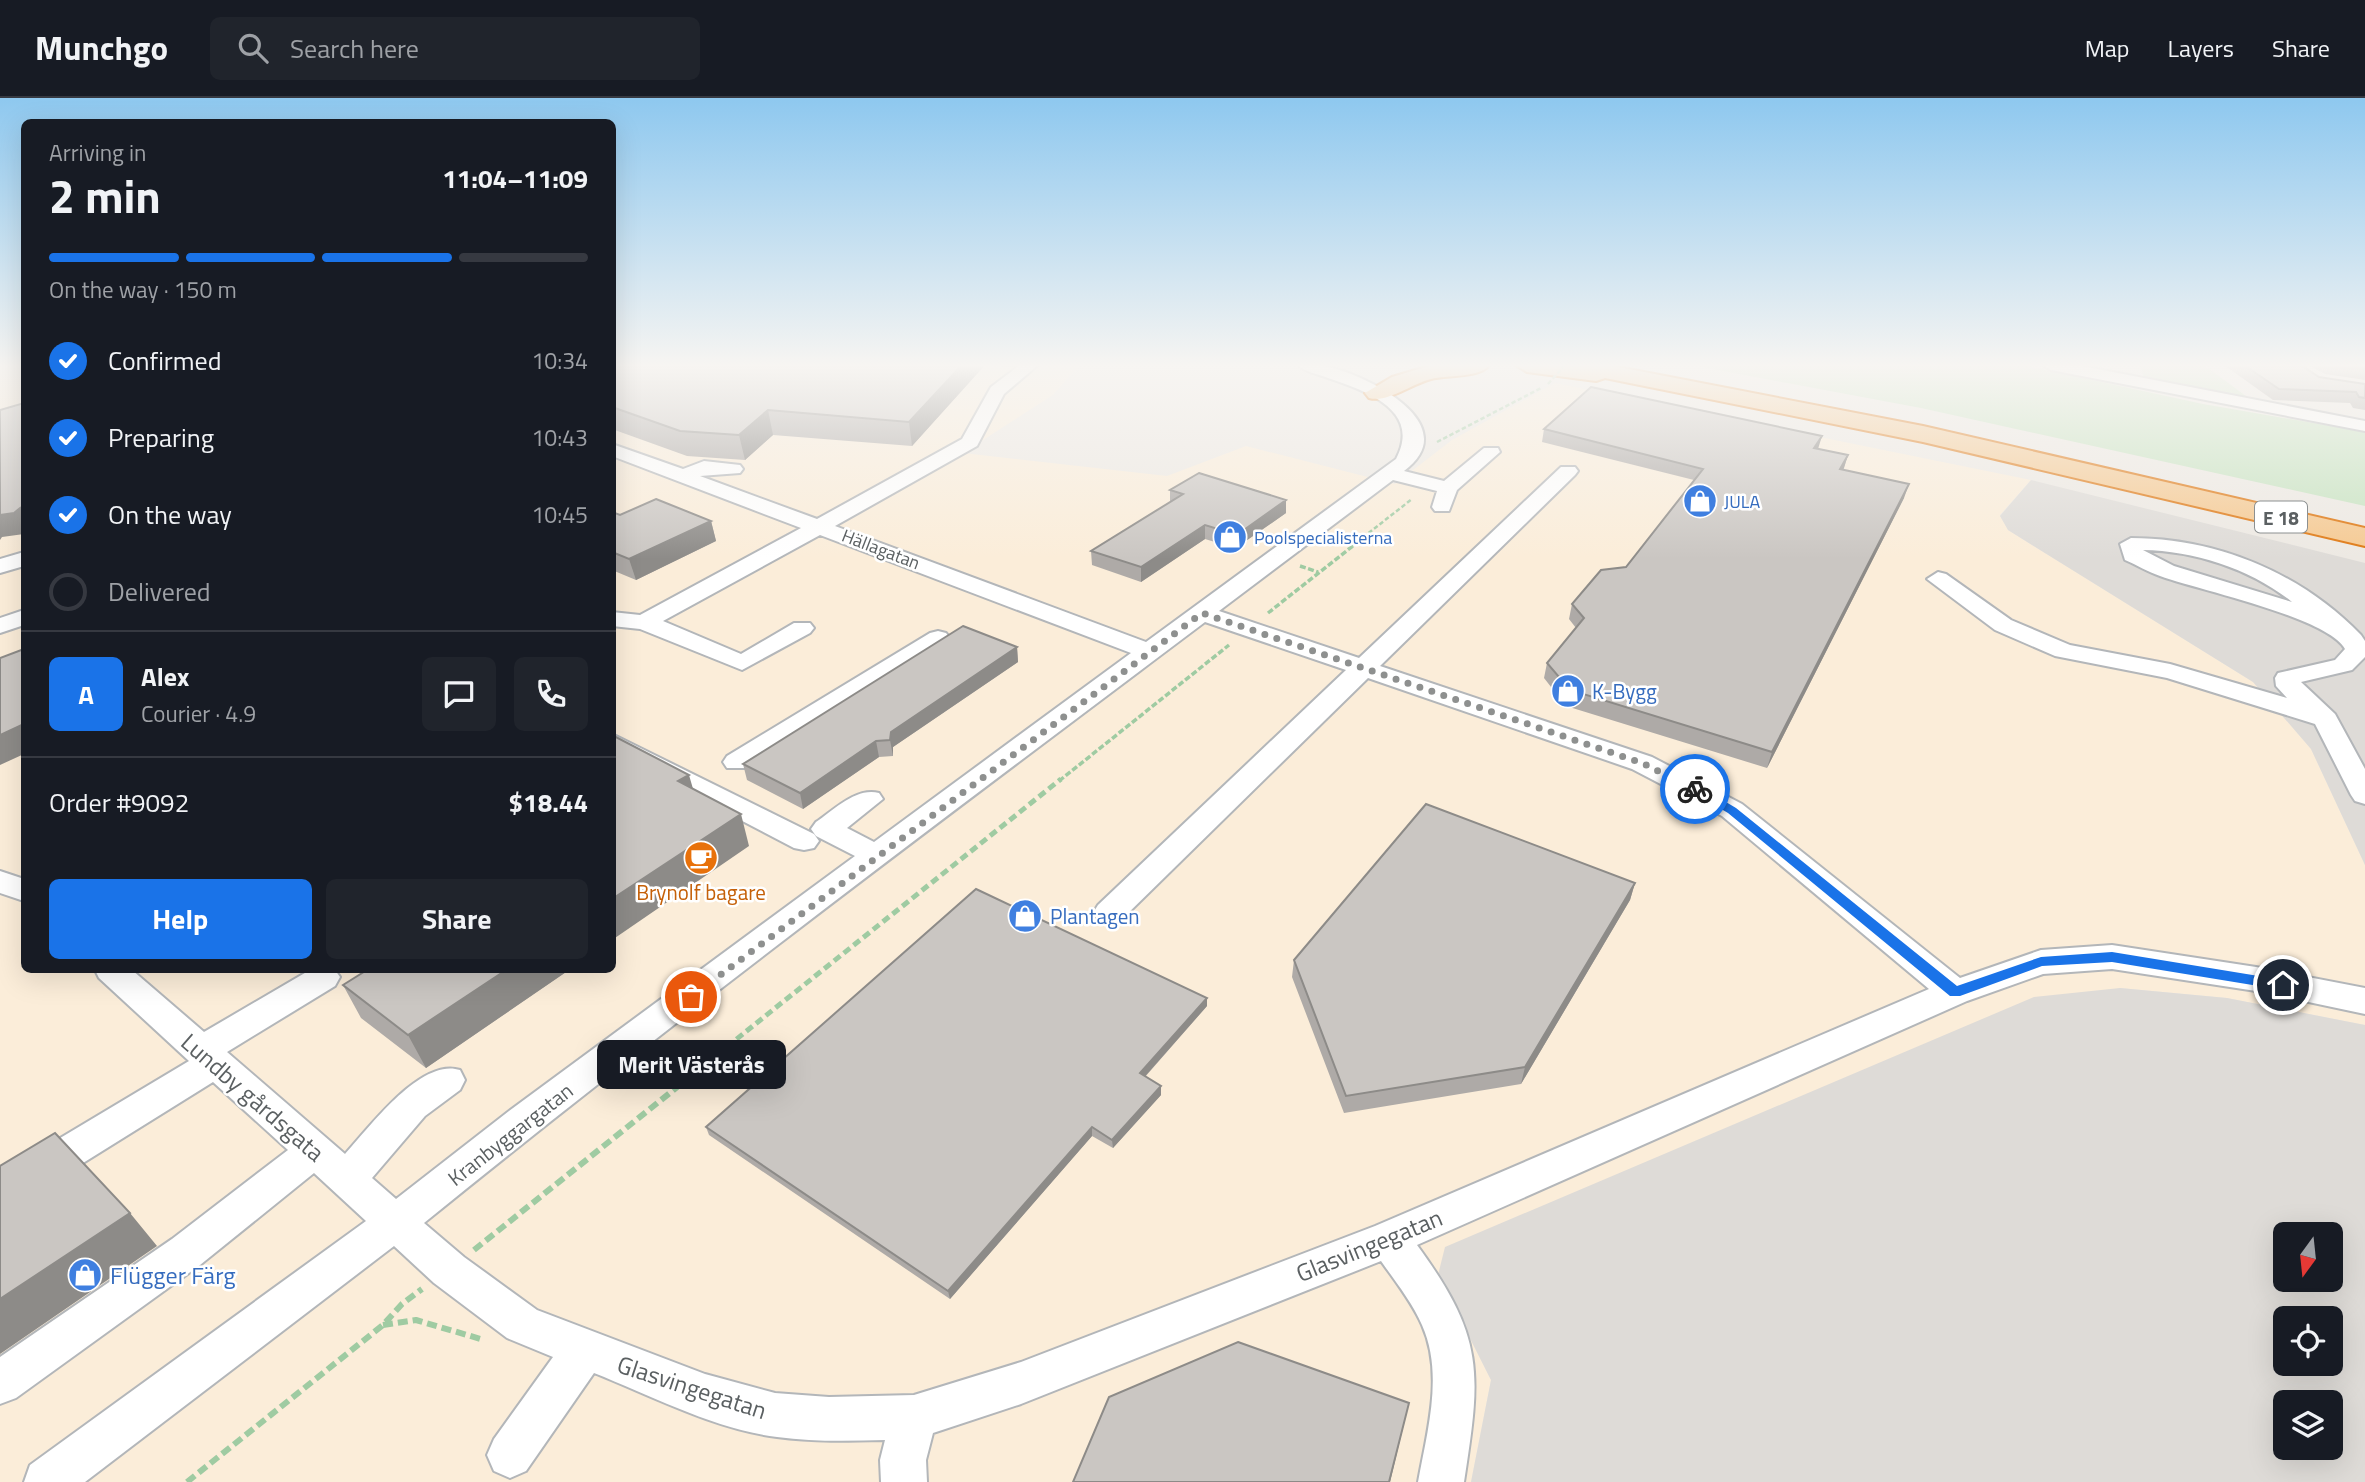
<!DOCTYPE html>
<html lang="en">
<head>
<meta charset="utf-8">
<style>
  :root { --surface:#171b24; --page:#20242c; --text:#f1f3f6; --muted:#9ea1a6; --line:#363941; --accent:#1a73e8 }
  body { margin:0; font-family:"Titillium Web",sans-serif; background:var(--page); color:var(--text); height:100vh; display:flex; flex-direction:column; font-size:26px; white-space:nowrap }
  * { box-sizing:border-box; margin:0 }
  p { font-size:23px; color:var(--muted) }
  .icon { flex:none; width:38px; height:38px; fill:none; stroke:currentColor; stroke-width:2; stroke-linecap:round; stroke-linejoin:round }
  .map { position:relative; flex:1; overflow:hidden }
  .sheet { position:absolute; left:21px; top:21px; width:595px; height:854px; display:flex; flex-direction:column; background:var(--surface); border-radius:10px; box-shadow:0 7px 28px #0002 }
  .sheet>* { flex:none }
  .needle { width:46px; rotate:195deg }
  .buttons { position:absolute; left:2273px; top:1124px; display:grid; gap:14px }
  .buttons a { display:grid; place-items:center; width:70px; height:70px; border-radius:10px; background:var(--surface); box-shadow:0 7px 28px #0002; font-size:35px }
  .pin { position:absolute; display:grid; place-items:center; width:60px; height:60px; color:#fff; margin:-30px; border:4px solid #fff; border-radius:50%; box-shadow:0 2px 7px #0007 }
  .courier { position:absolute; display:grid; place-items:center; width:70px; height:70px; margin:-35px; border:5px solid #1a73e8; border-radius:50%; background:#fff; color:#222; box-shadow:0 2px 9px #0007 }
  .bubble { position:absolute; height:49px; border-radius:10px; background:var(--surface); box-shadow:0 7px 28px #0002; font-size:23px; font-weight:700; line-height:49px; text-align:center }
  .head em { font-style:normal; font-weight:700 }
  .head div { display:flex; flex-direction:column-reverse }
  .head { display:flex; align-items:center; justify-content:space-between; height:119px; padding:0 28px }
  h1 { font-size:46px; font-weight:700; line-height:52px }
  .bar { display:grid; grid-template-columns:repeat(4,1fr); gap:10px 7px; align-content:center; height:84px; padding:0 28px }
  .bar i { height:9px; border-radius:5px; background:var(--line) }
  .bar .active { background:var(--accent) }
  .bar p { grid-column:span 4 }
  .line { display:flex; align-items:center; gap:18px; padding:0 28px; border-top:2px solid var(--line) }
  .line div { flex:1 }
  .round { display:grid; place-items:center; flex:none; width:74px; height:74px; border-radius:10px; background:var(--page) }
  ol { padding:0 28px; list-style:none }
  li { display:flex; align-items:center; gap:21px; height:77px }
  li p { margin-inline-start:auto }
  li .icon { padding:7px; border-radius:50%; background:var(--accent); color:#fff; stroke-width:4 }
  li:last-child { color:var(--muted) }
  li i { width:38px; height:38px; border:4px solid var(--line); border-radius:50% }
  .action { display:flex; gap:14px; margin-top:auto; padding:14px 28px }
  .action a { flex:1; height:80px; border-radius:10px; background:var(--accent); color:#fff; font-size:28px; font-weight:700; line-height:80px; text-align:center }
  .action a+a { background:var(--page); color:var(--text) }
  header { display:flex; align-items:center; gap:42px; box-sizing:border-box; height:98px; padding:0 35px; background:var(--surface); border-bottom:2px solid var(--line) }
  header strong { font-size:33px }
  nav { display:flex; gap:38px; margin-inline-start:auto; font-size:24px }
  .search { width:490px; height:63px; background:var(--page); display:flex; align-items:center; gap:18px; box-sizing:border-box; padding:0 24px; border-radius:10px; color:var(--muted); font-size:26px }
  .map>svg:first-child { display:block }
  .commercial { fill:#fbedd9 }
  .industrial { fill:#dedbd7; fill-rule:evenodd }
  .green { fill:#c7e3c1 }
  .lines { fill:none; stroke-linecap:round; stroke-linejoin:round }
  .minor-casing { stroke:#b3b6b9; stroke-width:4 }
  .highway-casing { stroke:#df7710; stroke-width:4 }
  .path-far3 { stroke:#9fcba2; stroke-width:2.5; stroke-dasharray:4.5 2.5; stroke-linecap:butt }
  .path-far2 { stroke:#9fcba2; stroke-width:3.5; stroke-dasharray:6 2.5; stroke-linecap:butt }
  .path-far1 { stroke:#9fcba2; stroke-width:5; stroke-dasharray:8 4.5; stroke-linecap:butt }
  .path { stroke:#9fcba2; stroke-width:6; stroke-dasharray:10 5; stroke-linecap:butt }
  .minor { fill:#fff; fill-rule:evenodd }
  .highway { fill:#f5c991; fill-rule:evenodd }
  .path-bridge { stroke:#9fcba2; stroke-width:2.5; stroke-dasharray:4.5 2.5; stroke-linecap:butt }
  .wall { fill:#aeaaa7 }
  .shaded-wall { fill:#8d8b88 }
  .building { fill:#cac6c2; stroke:#8d8b88; stroke-width:2 }
  .route { fill:#1a73e8 }
  .done { stroke:#8e908f; stroke-width:7; stroke-dasharray:0 12.6 }
  .labels { text-anchor:middle; dominant-baseline:central; stroke-width:5; stroke-linejoin:round; paint-order:stroke }
  .far-shop-label { font-size:18px; fill:#366cbe; stroke:#fff; text-anchor:start }
  .far-street-label { font-size:18px; fill:#5b6062; stroke:#fff }
  .shield { fill:#fff; stroke:#8c9091; stroke-width:2 }
  .shield-label { font-size:19px; font-weight:bold; fill:#5b6062 }
  .shop-label { font-size:21px; fill:#366cbe; stroke:#fff; text-anchor:start }
  .food-label { font-size:21px; fill:#c56008; stroke:#fff }
  .street-label { font-size:21px; fill:#5b6062; stroke:#fff }
  .near-street-label { font-size:24px; fill:#5b6062; stroke:#fff }
  .near-shop-label { font-size:24px; fill:#366cbe; stroke:#fff; text-anchor:start }
</style>
</head>
<body>
<header>
<strong>Munchgo</strong>
<div class="search"><svg class="icon" aria-label="search" viewBox="0 0 24 24"><circle cx="10" cy="10" r="6"/><path d="M15 15l6 6"/></svg>Search here</div>
<nav><a>Map</a><a>Layers</a><a>Share</a></nav>
</header>
<div class="map">
<svg width="2365" height="1384" viewBox="0 0 2365 1384">
  <rect width="100%" height="100%" fill="#ede9e3"/>
  <path class="commercial" d="M0,267H24V872H612L613,267H1079L1053,297L963,355L1167,378L1246,348L1395,386L1452,342L1555,285L2031,382L2000,417L2008,432L2253,584L2311,651L2365,767V927L2227,900L2120,890L1438,1177L1491,1282L1471,1384H0Z"/>
  <path class="industrial" d="M2031,382L2365,465V767L2311,651L2253,584L2008,432L2000,418Z
    M2120,890L2227,900L2365,927V1384H1471L1491,1282L1438,1177L1445,1149L2034,899ZM2286,1136H2331V1181H2286ZM2286,1220H2331V1265H2286ZM2286,1304H2331V1349H2286Z"/>
  <path class="green" d="M1691,267H2023L2203,306L2365,334V408L1921,310Z
    M2140,267H2204L2258,307L2145,284Z"/>
  <g class="lines">
    <g class="minor-casing">
      <path id="minor" d="M1020,267H1038L1004,296L977,348L835,428L1146,544L1396,361C1422,312 1366,293 1328,280C1318,276 1305,274 1298,267C1307,267 1317,266 1325,268C1365,276 1467,326 1404,373L1444,383L1484,350H1498L1500,354L1457,392L1449,413H1435L1432,409L1437,393L1393,382L1219,513L1359,560L1561,369H1575L1578,373L1575,377L1380,568L1652,659L1742,706L1960,880L2041,852L2112,847L2256,869L2365,890V916L2256,893L2112,871L2043,876L1967,903L1417,1147C1485,1240 1481,1274 1464,1384H1418C1427,1334 1444,1276 1422,1227C1412,1204 1395,1183 1381,1163L1021,1306L933,1335L926,1362L927,1384H881L880,1362L885,1342C849,1343 813,1344 777,1339C714,1331 652,1298 594,1275L526,1373L510,1380L494,1373L487,1357L494,1341L553,1259L507,1240L434,1185L394,1148L85,1384H24L30,1367L366,1123L314,1075L200,1167L16,1300L0,1306V1259L172,1141L288,1052L213,984L14,1108L0,1113V1076L189,963L99,880L95,872H132L204,934L310,872H335L340,879L335,888L227,954L345,1056C369,1030 421,959 460,972L465,982L460,992L425,1018L372,1080L396,1101L509,1013L855,758L816,738L811,731L816,724C834,712 856,689 879,695L883,701L847,730L874,744L1131,555L820,437L663,523L741,556L794,525H810L814,530L810,535L742,572L640,531L612,528V514L640,517L801,430L612,358V346L683,371L704,363L740,367L743,371L740,375L700,378L817,421L962,341L991,289ZM1205,524L1346,572L1098,807L1093,815L1098,823L1109,826L1120,823L1368,580L1632,671L1722,718L1929,891L1375,1128L1021,1264L914,1297L829,1299L775,1295L705,1276L537,1212L464,1159L424,1125C679,918 943,721 1205,524Z
        M2043,267H2077L2365,323V333L2051,272Z
        M2131,440C2217,440 2301,475 2361,537L2365,543V559L2352,572L2301,584L2335,616L2365,671V706L2355,703L2351,697L2315,626L2167,580L2055,558L1995,532L1927,481L1938,474L1946,476L2011,522L2070,547L2170,566L2287,600L2276,588L2275,580L2278,575L2335,562L2345,551C2327,519 2198,492 2160,478C2148,474 2137,467 2125,462L2120,446ZM2143,452C2195,453 2251,471 2292,504L2174,468Z
        M24,454V468L0,475V461Z
        M24,512V527L0,535V520Z
        M938,533L946,535L950,540L946,545L747,670H727L723,664L727,658L930,535Z
        M612,636L814,736L819,743L814,750L804,752L794,750L612,655Z
        M0,773L24,781V803L0,795Z"/>
    </g>
    <g class="highway-casing">
      <path id="highway" d="M1432,267H1489C1481,280 1446,277 1431,281C1411,286 1388,305 1369,300L1365,295L1392,279Z
        M1516,267H1608L1923,328L2365,430V448L1923,344L1605,280L1596,283L1527,274Z"/>
    </g>
    <path class="path-far3" d="M1437,344L1541,290
      M1352,448L1412,401"/>
    <path class="path-far2" d="M1300,468L1318,474
      M1268,515L1354,447
      M1059,683L1229,547"/>
    <path class="path-far1" d="M678,988L1061,681"/>
    <path class="path" d="M474,1152L681,986
      M383,1227L416,1222L484,1242
      M187,1384L383,1227L402,1206L422,1191"/>
    <use href="#minor" class="minor"/>
    <use href="#highway" class="highway"/>
    <path class="path-bridge" d="M1548,286L1565,267"/>
  </g>
  <path class="wall" d="M612,267L769,268L985,267L912,348L773,337L745,362L687,358L612,331Z
    M985,267H1017L1013,269Z
    M2224,267H2301L2319,279L2365,286V312L2353,310L2350,305L2273,302Z
    M2308,267H2365V282L2325,276Z
    M1544,331L1818,351L1848,357L1843,372L1904,400L1767,670L1566,608L1544,580L1547,565L1576,530L1569,521L1572,506L1626,469L1694,382L1542,344Z
    M1170,392L1286,402V415L1240,447L1228,448L1205,441L1141,484L1092,467L1091,453L1170,404Z
    M612,414L620,417L711,423L716,443L636,482L612,472Z
    M1017,549L1018,564L893,649V658L879,659L803,711L747,682L743,666Z
    M1635,785L1630,802L1521,986L1344,1015L1292,879L1294,862Z
    M569,872L426,970L361,920L343,887Z
    M1207,908L1145,979L1161,988V997L1113,1050L1092,1038L950,1201L709,1037L706,1029Z"/>
  <path class="shaded-wall" d="M962,267H985L912,348L909,324Z
    M768,312L773,337L745,362L739,337Z
    M1822,338L1818,351L1814,350Z
    M1848,357L1844,370L1836,384L1840,371Z
    M1909,386L1904,400L1767,670L1772,654Z
    M1286,402V415L1240,447L1241,434Z
    M24,408V436L2,439L0,442V417Z
    M711,423L716,443L636,482L629,461Z
    M1205,427V441L1141,484V469Z
    M1017,549L1018,564L893,649V658L890,642L891,634Z
    M24,626V656L0,667V637Z
    M876,643L879,659L803,711L800,695Z
    M689,677L698,708L678,683Z
    M741,716L749,748L612,842V801Z
    M1635,785L1630,802L1521,986L1525,969Z
    M506,872H569L426,970L408,937Z
    M1207,900V908L1140,984V975Z
    M1161,988V997L1113,1050L1112,1042Z
    M1092,1029V1038L950,1201L948,1193Z
    M130,1115L157,1148L0,1256V1201Z
    M1409,1305L1390,1384H1389Z"/>
  <path class="building" d="M612,267L769,268L962,267L909,324L768,312L739,337L680,333L612,309Z
    M2244,267H2301L2319,279L2365,286V300L2359,299L2356,294L2279,291Z
    M2340,267H2365V271Z
    M1591,289L1822,338L1814,350L1848,357L1840,371L1909,386L1772,654L1570,592L1547,565L1584,520L1572,506L1601,472L1626,469L1703,371L1544,331Z
    M24,305V408L20,410L14,415L0,417V312Z
    M1199,375L1286,402L1241,434H1228L1205,427L1141,469L1091,453L1183,396L1170,392Z
    M656,401L711,423L629,461L612,454V414L620,417Z
    M963,528L1017,549L891,634L890,642L876,643L800,695L743,666Z
    M24,551V626L0,637V560Z
    M612,637L689,677L678,683L741,716L612,801Z
    M1426,706L1635,785L1525,969L1346,998L1294,862Z
    M976,791L1207,900L1140,975L1161,988L1112,1042L1092,1029L948,1193L706,1029Z
    M367,872H506L408,937L343,887Z
    M55,1035L130,1115L0,1201V1068Z
    M1238,1244L1409,1305L1389,1384H1073L1109,1299Z"/>
  <linearGradient id="sky" x2="0" y2="1"><stop stop-color="#8ec8ef"/><stop offset="0.58" stop-color="#f7f5f2"/><stop offset="1" stop-color="#f7f5f2" stop-opacity="0"/></linearGradient>
  <rect width="2365" height="461" fill="url(#sky)"/>
  <path class="route" d="M1691,688H1699L1736,710L1957,888L2041,859L2112,854L2283,882L2290,887L2283,892L2112,864L2042,868L1960,898H1950L1728,715L1691,693Z"/>
  <g class="lines">
    <path class="done" d="M691,899L1202,515L1642,665L1695,691"/>
  </g>
  <defs>
    <g id="shop-disc" transform="scale(1.75)"><circle r="9.5" fill="#3f7fe0" stroke="#fff"/><path d="M-5-2.5h2.3a2.7 3.5 0 0 1 5.4 0H5L5.5 6h-11ZM-1.5-2.5h3a1.5 2.3 0 0 0-3 0Z" fill="#fff"/></g>
    <g id="cafe-disc" transform="scale(1.75)"><circle r="9.5" fill="#e8710a" stroke="#fff"/><path d="M-5.5-4.5H6V0H3Q3 3.5 0 3.5H-2.5Q-5.5 3.5-5.5 0ZM3-3.2v2h1.7v-2ZM-6 4.5H4V6H-6Z" fill="#fff"/></g>
  </defs>
  <g fill-rule="evenodd">
    <use href="#shop-disc" x="1700" y="403"/>
    <use href="#shop-disc" x="1230" y="439"/>
    <use href="#shop-disc" x="1568" y="593"/>
    <use href="#cafe-disc" x="701" y="760"/>
    <use href="#shop-disc" x="1025" y="818"/>
    <use href="#shop-disc" x="85" y="1177"/>
  </g>
  <g class="labels">
    <g class="far-shop-label">
      <text x="1724" y="403">JULA</text>
      <text x="1254" y="439">Poolspecialisterna</text>
    </g>
    <g class="far-street-label">
      <text transform="translate(881 451) rotate(21)">Hällagatan</text>
    </g>
    <rect class="shield" x="2255" y="403.5" width="52" height="31" rx="5"/>
    <g class="shield-label">
      <text x="2281" y="419">E 18</text>
    </g>
    <g class="shop-label">
      <text x="1592" y="593">K-Bygg</text>
      <text x="1050" y="818">Plantagen</text>
    </g>
    <g class="food-label">
      <text x="701" y="794">Brynolf bagare</text>
    </g>
    <g class="street-label">
      <text transform="translate(510 1036) rotate(-38)">Kranbyggargatan</text>
    </g>
    <g class="near-street-label">
      <text transform="translate(253 999) rotate(41)">Lundby gårdsgata</text>
      <text transform="translate(1369 1147) rotate(-22)">Glasvingegatan</text>
      <text transform="translate(692 1289) rotate(18)">Glasvingegatan</text>
    </g>
    <g class="near-shop-label">
      <text x="110" y="1177">Flügger Färg</text>
    </g>
  </g>
</svg>
<div class="buttons">
<a><svg class="needle" viewBox="-14 -14 28 28"><path d="M0-13l5 13h-10z" fill="#e53935"/><path d="M0 13l5-13h-10z" fill="#9ea1a6"/></svg></a>
<a><svg class="icon" aria-label="locate" viewBox="0 0 24 24"><circle cx="12" cy="12" r="6"/><path d="M12 2v4M12 18v4M2 12h4M18 12h4"/></svg></a>
<a><svg class="icon" aria-label="layers" viewBox="0 0 24 24"><path d="M12 4l9 5-9 5-9-5zM3 14l9 5 9-5"/></svg></a>
</div>
<div class="pin" style="left:691px;top:899px;background:#ea580c"><svg class="icon" aria-label="bag" viewBox="0 0 24 24"><path d="M5 8h14l-1 12H6zM9 8a3 3 0 0 1 6 0"/></svg></div>
<div class="pin" style="left:2283px;top:887px;background:#1f2937"><svg class="icon" aria-label="home" viewBox="0 0 24 24"><path d="M3 11l9-7 9 7M6 9v11h12V9"/></svg></div>
<div class="courier" style="left:1695px;top:691px"><svg class="icon" aria-label="bike" viewBox="0 0 24 24"><circle cx="6" cy="16" r="4"/><circle cx="18" cy="16" r="4"/><path d="M6 16l4-8h5l3 8M10 8l3 8H6M13 5h3"/></svg></div>
<div class="bubble" style="left:597px;top:942px;width:189px">Merit Västerås</div>
<section class="sheet">
<div class="head"><div><h1>2 min</h1><p>Arriving in</p></div><em>11:04–11:09</em></div>
<div class="bar"><i class="active"></i><i class="active"></i><i class="active"></i><i></i><p>On the way · 150 m</p></div>
<ol>
<li><svg class="icon" aria-label="check" viewBox="0 0 24 24"><path d="M5 12l5 5 9-10"/></svg>Confirmed<p>10:34</p></li>
<li><svg class="icon" aria-label="check" viewBox="0 0 24 24"><path d="M5 12l5 5 9-10"/></svg>Preparing<p>10:43</p></li>
<li><svg class="icon" aria-label="check" viewBox="0 0 24 24"><path d="M5 12l5 5 9-10"/></svg>On the way<p>10:45</p></li>
<li><i></i>Delivered</li>
</ol>
<div class="line" style="height:126px"><b class="round" style="background:var(--accent);color:#fff">A</b><div><b>Alex</b><p>Courier · 4.9</p></div><a class="round"><svg class="icon" aria-label="chat" viewBox="0 0 24 24"><path d="M4 5h16v11H9l-5 4z"/></svg></a><a class="round"><svg class="icon" aria-label="phone" viewBox="0 0 24 24"><path d="M5 4h4l2 5-3 2q2 4 5 5l2-3 5 2v4C11 20 4 13 5 4z"/></svg></a></div>
<div class="line" style="height:91px"><div>Order #9092</div><b>$18.44</b></div>
<div class="action"><a>Help</a><a>Share</a></div>
</section>
</div>
</body>
</html>
